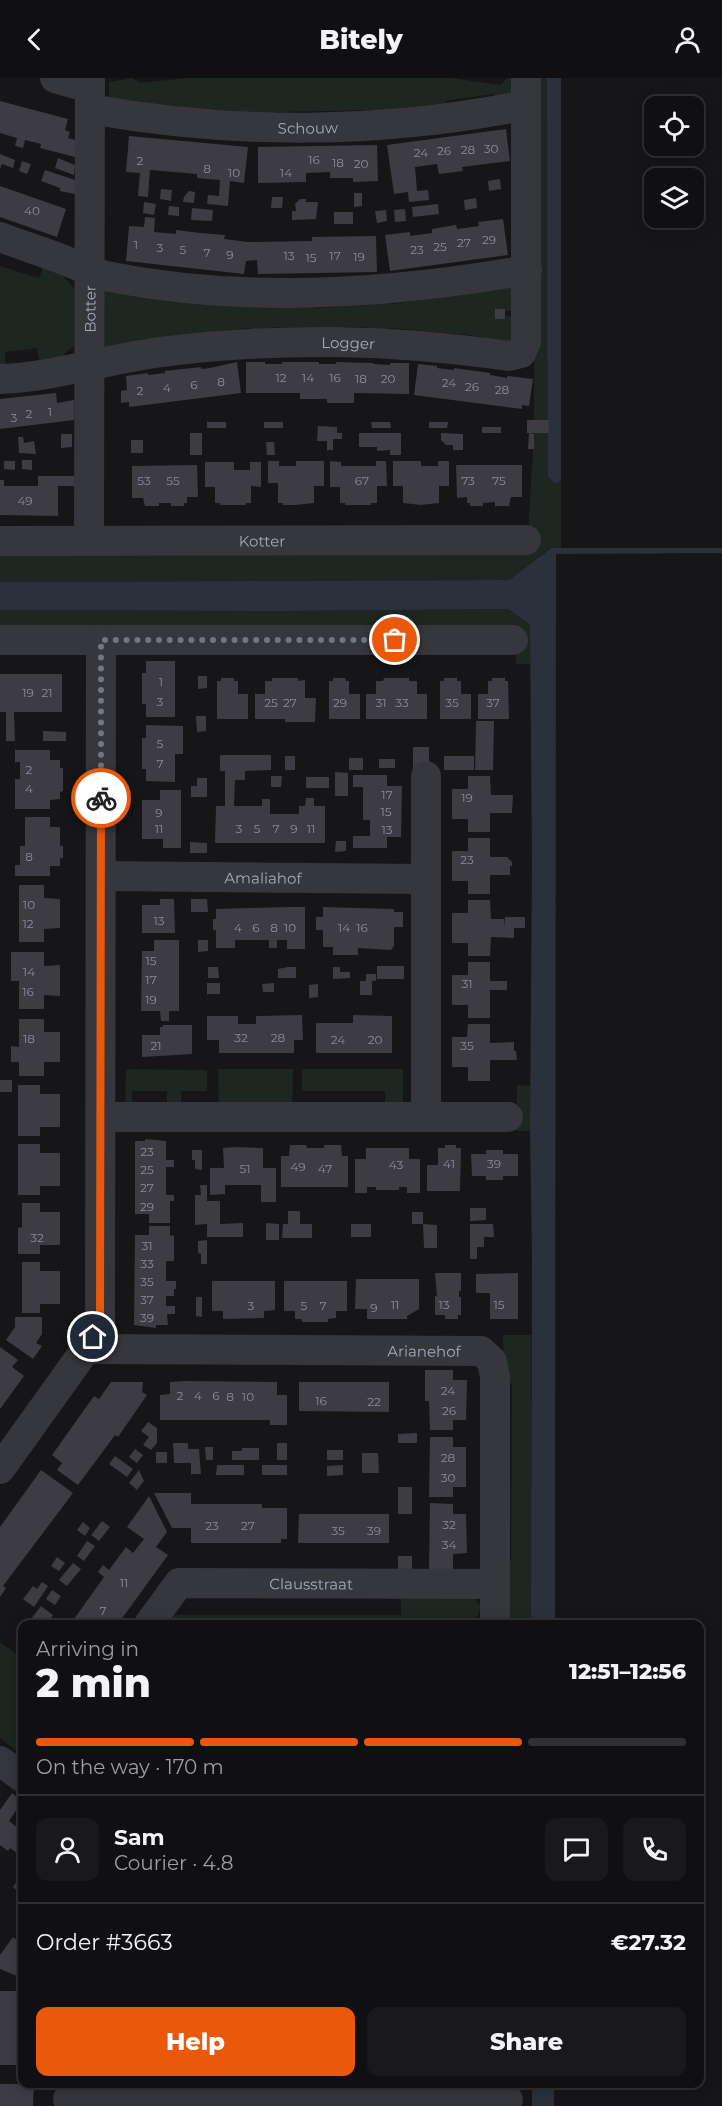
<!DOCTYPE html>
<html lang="en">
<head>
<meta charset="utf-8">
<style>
  :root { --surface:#101012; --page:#19191b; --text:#f1f3f6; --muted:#9c9d9f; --line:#303032; --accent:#ea580c }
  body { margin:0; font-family:Montserrat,sans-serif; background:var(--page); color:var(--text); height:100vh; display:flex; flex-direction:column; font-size:22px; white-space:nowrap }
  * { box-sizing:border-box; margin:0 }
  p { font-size:20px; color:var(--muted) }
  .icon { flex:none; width:33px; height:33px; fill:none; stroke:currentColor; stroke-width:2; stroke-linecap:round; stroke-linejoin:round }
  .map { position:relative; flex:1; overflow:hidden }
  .side { position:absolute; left:18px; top:1542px; width:686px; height:468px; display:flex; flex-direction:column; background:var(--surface); border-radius:12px; box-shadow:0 3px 15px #0003,0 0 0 2px var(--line) }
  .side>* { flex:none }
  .fabs { position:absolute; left:644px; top:18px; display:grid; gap:12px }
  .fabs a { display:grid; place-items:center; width:60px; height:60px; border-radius:12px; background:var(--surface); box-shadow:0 3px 15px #0003,0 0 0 2px var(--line); font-size:30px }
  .pin { position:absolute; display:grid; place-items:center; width:51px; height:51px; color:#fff; margin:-26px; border:3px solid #fff; border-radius:50%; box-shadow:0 2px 6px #0007 }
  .courier { position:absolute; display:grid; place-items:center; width:60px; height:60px; margin:-30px; border:4px solid #ea580c; border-radius:50%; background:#fff; color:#222; box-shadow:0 2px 8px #0007 }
  .overview em { font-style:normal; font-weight:800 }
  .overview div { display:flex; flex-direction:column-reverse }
  .overview { display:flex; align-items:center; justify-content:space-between; height:102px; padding:0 18px }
  h1 { font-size:39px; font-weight:800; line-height:45px }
  .bar { display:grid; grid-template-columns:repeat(4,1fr); gap:9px 6px; align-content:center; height:72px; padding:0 18px }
  .bar i { height:8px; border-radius:4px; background:var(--line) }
  .bar .current { background:var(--accent) }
  .bar p { grid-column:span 4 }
  .line { display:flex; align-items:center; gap:15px; padding:0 18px; border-top:2px solid var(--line) }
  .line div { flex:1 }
  .round { display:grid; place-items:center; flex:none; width:63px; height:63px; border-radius:12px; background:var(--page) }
  .primary-button { display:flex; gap:12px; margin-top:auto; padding:12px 18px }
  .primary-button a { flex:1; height:69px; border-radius:12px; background:var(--accent); color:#fff; font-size:24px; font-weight:800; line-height:69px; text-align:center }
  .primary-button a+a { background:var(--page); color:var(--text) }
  header { display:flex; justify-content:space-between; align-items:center; height:78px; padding:0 18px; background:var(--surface); font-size:27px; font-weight:800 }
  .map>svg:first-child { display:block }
  .green { fill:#1d2620 }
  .water { fill:#2a313d }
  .building { fill:#3d3c43 }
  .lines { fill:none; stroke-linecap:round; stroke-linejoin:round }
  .minor { stroke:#36363d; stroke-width:30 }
  .done { stroke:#747581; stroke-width:6; stroke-dasharray:0 10.8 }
  .route { stroke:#ea580c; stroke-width:8 }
  .labels { text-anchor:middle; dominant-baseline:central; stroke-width:5; stroke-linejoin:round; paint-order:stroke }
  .number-label { font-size:12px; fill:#8c8d9c }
  .street-label { font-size:15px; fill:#a6a8b9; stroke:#111013 }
</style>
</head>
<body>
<header><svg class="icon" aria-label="back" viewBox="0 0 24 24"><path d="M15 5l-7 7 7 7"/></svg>Bitely<svg class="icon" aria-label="person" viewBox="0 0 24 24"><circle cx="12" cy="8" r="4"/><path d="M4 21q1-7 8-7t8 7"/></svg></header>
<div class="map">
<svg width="722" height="2028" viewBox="0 0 722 2028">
  <rect width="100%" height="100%" fill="#161518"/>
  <path class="green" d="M132,0L141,5L185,0H452L500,7L508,0L513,1L517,16L494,18L493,16L445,23V25L401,30L381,39L373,32L276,34L269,41L239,33L109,26V4Z
    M535,0H547L549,358L557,405L561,402V470H550L509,502L0,504V471L529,470V441L534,357Z
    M44,186L61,196L75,211L74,268L64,276L66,281L40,287L37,270L5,274L6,291L0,290V188L39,200Z
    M510,203L518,233H505V238H518V266L469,257L391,250L384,256H374L367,249H273L267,256H256L250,250L136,262L131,270L104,275L98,212L319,230L368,227L374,221L384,220L392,226L504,211Z
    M508,531L530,547V586H516V552H0V532L282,533Z
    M126,991L207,992V1013H181V1030H167V1013H132V1030H125Z
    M218,991H293L292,1030H219Z
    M302,991H403V1030H385V1013H302Z
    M517,1007L530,1008V1053H517Z
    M503,1257H531V1546H510L504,1540L503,1491L511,1482L512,1306L504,1298Z
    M401,1520H472C487,1527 477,1537 473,1546H167L175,1537H401Z
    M0,1564L22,1580V1677L0,1660Z"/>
  <path class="water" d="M547,0H561V402L557,405H554L548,398Z
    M551,470H722V475L556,476L555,1546H531L532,1178L530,1053L532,783L530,547L508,531L282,533L0,532V504L509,502Z
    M532,2006H554V2028H532Z"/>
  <path class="building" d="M0,23L68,41L65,52L70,54L68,60L75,62V79L40,70L41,66L25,62L23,70L15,68L17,60L0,55Z
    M506,51L510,83L462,89L463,93L439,96L437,86L415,89L417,113L428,112L429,122L409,124L408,114L394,116L387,67Z
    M129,58L248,69L244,105L230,103L228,128L207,126L208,117L219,118L220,102L197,100V96L150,92L148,119L138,118L140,95L126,94Z
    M377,67L378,103L353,104V100H330V94L306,95V104L258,105V69Z
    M0,76L15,82L13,90L2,86L0,91Z
    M58,80L75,87L74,97L55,90Z
    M22,83L31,86L27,96L19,93Z
    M45,92L75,102V116L60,113V110L41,103Z
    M500,101L501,111L489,113L488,103Z
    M0,108L66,131L57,159L0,139Z
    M161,111L172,112L171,123L160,121Z
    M189,113L195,114L194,125L183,124L184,119Z
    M354,115H362V128L354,129Z
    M272,119H283L282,130H271Z
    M476,120L477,130L465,132L464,122Z
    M300,121H306V124H318L316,141L292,142V133H296L295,126Z
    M144,124L156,126L154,137L143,135Z
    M438,126L439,136L413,139L412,129Z
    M169,128L179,129V138L168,137Z
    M192,130L213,132L212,143L191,142Z
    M405,131L406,143L395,144L394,132Z
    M386,132L387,143L377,145L375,133Z
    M334,134H353V146H334Z
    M145,139L155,140L154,154L176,156V152L200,155L225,157L224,161L248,164L312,163V159L376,158L377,194L258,196L257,182L246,183L244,196L126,183L129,148L144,149Z
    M503,141L508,177L390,193L385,157L410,154V158L432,155V151L456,147L457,151L479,148L478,144Z
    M495,231H505V241H495Z
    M237,284L241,315L129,329V324L121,325V313L127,312L126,298L148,295V297L165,295V293L201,289V291L210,290Z
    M246,284H265V286H282V284H319V286H336V284L373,285V286L390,287V285H409V316L354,315V325H327V321H300V315H246Z
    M418,286L437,288V290L454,292V290L490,295V297L507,300V298L533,301L529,328L522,327V331L414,317Z
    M56,315L57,325L74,322V342L0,351V321Z
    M527,342H549L548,355H530L534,356V371H528L529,355H527Z
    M207,344H226V350H207Z
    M264,344H283V350H264Z
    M371,344H390L391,350H372Z
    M429,344H448L447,350H429Z
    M318,348L337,349V355H342V361H333V372H327V363H317Z
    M482,349H501V355H482Z
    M190,355H202V377H190Z
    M359,355H401V377H390V372L377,373V369H359Z
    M441,355L463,356V372H453V367H446L441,362Z
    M61,356H72V369L61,370Z
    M18,359H23L24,365L34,363L36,376L19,375Z
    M131,362H143V375H131Z
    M266,364H274L275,377H267Z
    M22,382H32V392L22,391Z
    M4,383H15V392L4,391Z
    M268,383H279V388H296V383H324V408H314V425L296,427H283V425H278V405H268Z
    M330,383L341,384V388H376V383H386L387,408H377V425H371V427H345V425H340V409H330Z
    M393,383H421V388H438V383H449V408H439V425L421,427L403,425V408H393Z
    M205,384H234V392H250V384H261V409L251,408V425H246V427H220V425H215V409H205Z
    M197,387L198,419H187V425H184V428H171V425H159V428H145L143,420H132V388Z
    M456,387H522V419H511L509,428H495V424L483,425V428H470V425H467V419L457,420Z
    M38,398H74V408H58V438L0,437V402H4V408H38Z
    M146,583H175V639H146V626H142V595H146Z
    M0,596H62V634H14L15,663H6V634H0Z
    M198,598H207V610L198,611Z
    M221,600H234V603H238V616H248V641H217V603H221Z
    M272,600H298V603L305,602V620H316L315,644H285V641H255V616H265V603H272Z
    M333,600H345L346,603H349V616H360V641H329V603H333Z
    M384,600H409V603H417V616H427V641H366V616H376V603H383Z
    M444,600H457V603H461V616H471V641H440V603H444Z
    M492,600H505V603H508L509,641H478V616H488V603H492Z
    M196,638H206V653L197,654Z
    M476,643H494L493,692H475Z
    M146,647L183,648V676H175V704L146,703V691H142V660H146Z
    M43,653L66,654V663H43Z
    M413,669H429V692H413Z
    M15,672H50V682H60V690H63V713L60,714V721L50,722V731H15V701H20V684H15Z
    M220,677H271V692L245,693V702H235L234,728H262V721H270V736H299V728H305L306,720H314V728H325V765H215L216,728H225V693H220Z
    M285,678H295V692H285Z
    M444,678H474V692H444Z
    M349,680H363V692H349Z
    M379,681H395V690H379Z
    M335,694L348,695V718H335Z
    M353,697H387V708H402L401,759H387V770H353V758H370V742H363V709H353Z
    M271,698H282L281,709H271Z
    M468,698H490L491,717H513L512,735H490V754H468V741H452V711H468Z
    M306,699H329V710H306Z
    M197,700H207V719H191V708H197Z
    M160,712H181V770H163V761H142V722H160Z
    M25,739H50V749H60V768H63V780H60V788H50V798H15V787H20V768H25Z
    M468,760H490V779H507L512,784V788H510V797H490V816H468V803H452V773H468Z
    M336,763H346V773L335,774Z
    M190,764L207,765V775H190Z
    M19,807H44V820L60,821V850L44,851V864H19Z
    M160,821H174L175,855H142V827H160Z
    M191,821H207L208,834H191Z
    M468,822H490L491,841H504V850L505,839H525V850H514V860L491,859L490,878H468V865H452V835H468Z
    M287,829H305V871H287V862H277V870H269V862H235V870H216V852H213V841H216V831Z
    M323,829L394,831V834H403V849H394V868L391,872L358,870V877H333V869H323V852H316V839H323Z
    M154,862H179V933H169V943H161L160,933H141L142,873H154Z
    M198,862H208V873L198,874Z
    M11,874H44V888L60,887V918L44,917V931H19V903H11Z
    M468,884H490V903H507V912H490V940H468V927H452V897H468Z
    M377,888H404V901H377Z
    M208,889H218L219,900H208Z
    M288,889H296V900H278V891Z
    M333,889H340V894H350V900L333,901Z
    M366,896H376V903H372V917H360V903H366Z
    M207,905H220V916H207Z
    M274,905V914H263L262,906Z
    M318,906V919L309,920V907Z
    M302,937L303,962H294V975H219V962H207V938H238V946H256V938Z
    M353,937L392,938V975H316V945H353Z
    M19,941H44V954H60V984H44V998H19V984H11V968L19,969Z
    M468,946H490V965L514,964V973H516L517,982H490V1003H468V989H452V959H467Z
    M163,947H192V976L142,979V957H160V949H163Z
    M0,1002H12V1014H0Z
    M18,1007H40V1016H60V1049H40V1058H18Z
    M145,1061L166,1063V1082H174V1089H166V1117H174V1123H170V1145H149V1136H135V1063H145Z
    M18,1066H40V1075H60V1108H40V1117H18Z
    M290,1067H306L307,1070H324V1067H341L342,1078H348V1109H281V1078H289Z
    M445,1067H456V1070H461L460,1113H427V1087H438V1070H445Z
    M234,1069L263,1070V1090H276V1124H261V1107H225V1116L210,1117V1090H224L223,1070Z
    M366,1070H409V1081H420V1115H407V1109H399V1112H376V1109H367V1115H355V1081H366Z
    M192,1072H202V1092L195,1091V1082H192Z
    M486,1072H503V1076H518V1098H503V1102H486V1098H472L471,1076H486Z
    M200,1107H207V1123H220V1146L243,1145V1159H207V1146L195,1147V1117H201Z
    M22,1125H40V1134H60V1167H40V1176H18V1150L22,1149Z
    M470,1130H486V1142L470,1143Z
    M288,1133H300V1146H312V1160H282L283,1146H288Z
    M412,1134H423V1146H412Z
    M266,1145L279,1146V1162H266Z
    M351,1146H371V1159H351Z
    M423,1146L437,1147V1170H424Z
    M470,1146H493L494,1159H484V1169H477V1181H470Z
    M149,1148H170V1158L174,1157V1183H166V1203H176V1211H174V1218H166V1228H175V1236H167L168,1247H156V1250L134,1247L135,1157H149Z
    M207,1162V1186H201V1176L198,1175V1163Z
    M22,1184H40V1193H60V1226H40V1235H22Z
    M435,1195H461V1213H459V1219H461V1237H458V1241H445V1237H435V1218H437Z
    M518,1195V1241H490V1215H476V1196Z
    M356,1201H419V1231L407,1238V1241H367V1231H355Z
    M212,1203H275V1232L264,1233V1240L223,1241V1233H212Z
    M284,1203H347V1233H336V1240L328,1241V1244H302V1241H295V1233H284Z
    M196,1219H202V1239L196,1238Z
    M15,1239H42V1256L36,1265L42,1268L33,1281L6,1262L15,1249Z
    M0,1269L18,1282L12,1289L24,1298L0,1331Z
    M425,1292H453V1302H467L466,1342H453V1352H430L429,1323H425Z
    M187,1303L277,1304V1317H287V1347H270V1342H160V1317L170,1316V1304Z
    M111,1304H143L142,1314L147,1317L118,1359L115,1357L78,1407L57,1392L62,1385L52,1377L94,1318L99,1321Z
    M299,1304H389V1334L299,1333Z
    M148,1344L157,1350V1365L151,1372L143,1367L149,1359L141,1353Z
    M417,1355V1365H398V1356Z
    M430,1359H453V1369H466V1409H453V1419H429Z
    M173,1365H188V1371H199L201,1396H191V1385H174Z
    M277,1365H287V1382H277Z
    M205,1369H213V1382H206Z
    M242,1370H259V1382H232V1373H242Z
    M135,1371L143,1377L137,1385L129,1379Z
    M327,1372H343V1382H327Z
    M156,1374H167V1385H156Z
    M362,1375H378L379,1395H362Z
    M115,1378L133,1391L127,1399L109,1386Z
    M217,1387H244V1397H216Z
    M262,1387H287V1397H262Z
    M343,1387V1397L327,1398V1388Z
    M41,1392L73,1415L3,1508L6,1510L0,1519V1449Z
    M139,1392L144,1403L137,1412L129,1405Z
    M398,1409H412V1436H398Z
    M154,1415H191V1426H262V1430H287V1461H281V1465H191V1450H172Z
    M149,1418L167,1454L156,1469L168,1477L118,1546H81L74,1541L104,1499L98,1494L103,1487L109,1492L126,1469L133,1475L144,1461L127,1449Z
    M430,1425L453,1426V1436H466L467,1475L453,1476V1491H429Z
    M299,1436H389V1465H298Z
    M102,1443L110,1449L99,1463L91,1457Z
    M83,1444L90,1450L85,1458L77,1452Z
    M87,1463L95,1468L84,1483L77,1478Z
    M398,1478H412V1491H398Z
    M57,1479L65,1485L59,1493L51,1488Z
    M73,1485L81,1491L67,1508L59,1502Z
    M42,1504L48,1508L34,1529L23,1521L33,1508L37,1511Z
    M52,1512L61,1518L55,1527L46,1521Z
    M41,1528L53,1537L47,1546H29L28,1545Z
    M12,1715L22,1723L9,1743L22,1753V1779L10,1770L8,1773L0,1767V1732Z
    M22,1796V1817L13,1809Z
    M13,1859L22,1866V1900L0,1891V1877Z
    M0,1913H22V1987H0Z
    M0,2006H34L33,2028H0Z"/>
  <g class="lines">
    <g class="minor">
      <path d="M55,0L90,10"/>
      <path id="s1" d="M90,31C234,57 383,56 526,27"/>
      <path d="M0,159C21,167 43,174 64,182C79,188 95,196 111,199C248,226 391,216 527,192"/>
      <path id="s2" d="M0,301C55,299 107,281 161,274C282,259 388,261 509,278L521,275L526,264V0"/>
      <path id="s3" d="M89,462L90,0"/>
      <path id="s4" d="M0,463L526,462"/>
      <path d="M0,562H513"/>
      <path id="s5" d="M101,798L426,801"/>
      <path d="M101,1039H508"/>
      <path d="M426,1039V698"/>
      <path id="s6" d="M86,1271L481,1273L492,1283L495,1299V1546"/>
      <path d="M0,1391L86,1271L100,1247L101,562"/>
      <path id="s7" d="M149,1546L179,1505L495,1506"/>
      <path d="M0,1683L22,1699"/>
      <path d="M68,2021L508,2022"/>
    </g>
  </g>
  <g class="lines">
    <path class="done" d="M101,720V562H395"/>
    <path class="route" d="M93,1259L100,1247L101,720"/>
  </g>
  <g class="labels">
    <g class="number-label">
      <text x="491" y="70">30</text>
      <text x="468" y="71">28</text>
      <text x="444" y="72">26</text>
      <text x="421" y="74">24</text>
      <text x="314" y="81">16</text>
      <text x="140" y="82">2</text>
      <text x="338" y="84">18</text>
      <text x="361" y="85">20</text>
      <text x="207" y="90">8</text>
      <text x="234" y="94">10</text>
      <text x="286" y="94">14</text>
      <text x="32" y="132">40</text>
      <text x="489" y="161">29</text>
      <text x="464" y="164">27</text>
      <text x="136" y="166">1</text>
      <text x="440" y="168">25</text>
      <text x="160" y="169">3</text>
      <text x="183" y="171">5</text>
      <text x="417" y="171">23</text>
      <text x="207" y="174">7</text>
      <text x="230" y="176">9</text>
      <text x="289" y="177">13</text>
      <text x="335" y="177">17</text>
      <text x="359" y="178">19</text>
      <text x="311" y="179">15</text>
      <text x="281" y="299">12</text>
      <text x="308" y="299">14</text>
      <text x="335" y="299">16</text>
      <text x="361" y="300">18</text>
      <text x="388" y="300">20</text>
      <text x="221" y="303">8</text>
      <text x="449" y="304">24</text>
      <text x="194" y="306">6</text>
      <text x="472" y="308">26</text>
      <text x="167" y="309">4</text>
      <text x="502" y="311">28</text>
      <text x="140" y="312">2</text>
      <text x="50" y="333">1</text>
      <text x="29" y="335">2</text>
      <text x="14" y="339">3</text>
      <text x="144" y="402">53</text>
      <text x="173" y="402">55</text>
      <text x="362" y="402">67</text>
      <text x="468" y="402">73</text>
      <text x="499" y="402">75</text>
      <text x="25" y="422">49</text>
      <text x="161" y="603">1</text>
      <text x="28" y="614">19</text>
      <text x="47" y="614">21</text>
      <text x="160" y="623">3</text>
      <text x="271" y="624">25</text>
      <text x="290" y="624">27</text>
      <text x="340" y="624">29</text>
      <text x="381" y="624">31</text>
      <text x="402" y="624">33</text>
      <text x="452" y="624">35</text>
      <text x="493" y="624">37</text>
      <text x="160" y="665">5</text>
      <text x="160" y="685">7</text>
      <text x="29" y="691">2</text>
      <text x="29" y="710">4</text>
      <text x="387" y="716">17</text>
      <text x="467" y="719">19</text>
      <text x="386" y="733">15</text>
      <text x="159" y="734">9</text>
      <text x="159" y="750">11</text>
      <text x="239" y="750">3</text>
      <text x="257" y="750">5</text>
      <text x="276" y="750">7</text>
      <text x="294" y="750">9</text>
      <text x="311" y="750">11</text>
      <text x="387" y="751">13</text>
      <text x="29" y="778">8</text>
      <text x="467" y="781">23</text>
      <text x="29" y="826">10</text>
      <text x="159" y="842">13</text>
      <text x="28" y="845">12</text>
      <text x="238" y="849">4</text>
      <text x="256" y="849">6</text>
      <text x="274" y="849">8</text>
      <text x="290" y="849">10</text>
      <text x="344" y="849">14</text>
      <text x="362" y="849">16</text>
      <text x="151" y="882">15</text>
      <text x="29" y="893">14</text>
      <text x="151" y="901">17</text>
      <text x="467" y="905">31</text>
      <text x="28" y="913">16</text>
      <text x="151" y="921">19</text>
      <text x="241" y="959">32</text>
      <text x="278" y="959">28</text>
      <text x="29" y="960">18</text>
      <text x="338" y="961">24</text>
      <text x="375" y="961">20</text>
      <text x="156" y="967">21</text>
      <text x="467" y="967">35</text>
      <text x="147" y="1073">23</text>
      <text x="449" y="1085">41</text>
      <text x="494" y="1085">39</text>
      <text x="396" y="1086">43</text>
      <text x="298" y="1088">49</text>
      <text x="245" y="1090">51</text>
      <text x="325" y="1090">47</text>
      <text x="147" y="1091">25</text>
      <text x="147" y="1109">27</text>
      <text x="147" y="1128">29</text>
      <text x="37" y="1159">32</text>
      <text x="147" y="1167">31</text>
      <text x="147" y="1185">33</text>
      <text x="147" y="1203">35</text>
      <text x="147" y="1221">37</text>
      <text x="395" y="1226">11</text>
      <text x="444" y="1226">13</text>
      <text x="499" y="1226">15</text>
      <text x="251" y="1227">3</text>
      <text x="304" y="1227">5</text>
      <text x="323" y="1227">7</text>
      <text x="374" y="1229">9</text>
      <text x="147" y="1239">39</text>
      <text x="448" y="1312">24</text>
      <text x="180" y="1317">2</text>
      <text x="198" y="1317">4</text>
      <text x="216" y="1317">6</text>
      <text x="230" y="1318">8</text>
      <text x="248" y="1318">10</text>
      <text x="321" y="1322">16</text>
      <text x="374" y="1323">22</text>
      <text x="449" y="1332">26</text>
      <text x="448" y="1379">28</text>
      <text x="448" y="1399">30</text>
      <text x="449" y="1446">32</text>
      <text x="212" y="1447">23</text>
      <text x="248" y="1447">27</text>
      <text x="338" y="1452">35</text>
      <text x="374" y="1452">39</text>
      <text x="449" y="1466">34</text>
      <text x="124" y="1504">11</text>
      <text x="103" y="1532">7</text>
    </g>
    <g class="street-label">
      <text stroke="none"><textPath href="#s1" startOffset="219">Schouw</textPath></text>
      <text stroke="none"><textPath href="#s3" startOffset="231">Botter</textPath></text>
      <text stroke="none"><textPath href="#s2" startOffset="351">Logger</textPath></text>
      <text stroke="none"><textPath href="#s4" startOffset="262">Kotter</textPath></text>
      <text stroke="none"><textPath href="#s5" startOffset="162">Amaliahof</textPath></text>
      <text stroke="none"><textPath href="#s6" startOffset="338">Arianehof</textPath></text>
      <text stroke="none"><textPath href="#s7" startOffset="183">Clausstraat</textPath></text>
    </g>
  </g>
</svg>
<div class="fabs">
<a><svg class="icon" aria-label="locate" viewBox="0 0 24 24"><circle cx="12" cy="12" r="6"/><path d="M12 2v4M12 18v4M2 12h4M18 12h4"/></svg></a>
<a><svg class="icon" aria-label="layers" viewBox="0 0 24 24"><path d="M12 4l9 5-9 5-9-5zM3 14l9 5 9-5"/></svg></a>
</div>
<div class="pin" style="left:395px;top:562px;background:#ea580c"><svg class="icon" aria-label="bag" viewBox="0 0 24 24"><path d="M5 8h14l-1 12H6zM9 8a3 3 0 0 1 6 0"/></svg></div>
<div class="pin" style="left:93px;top:1259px;background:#1f2937"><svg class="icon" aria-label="home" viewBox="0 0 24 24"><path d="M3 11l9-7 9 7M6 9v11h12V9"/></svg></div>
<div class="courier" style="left:101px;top:720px"><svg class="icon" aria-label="bike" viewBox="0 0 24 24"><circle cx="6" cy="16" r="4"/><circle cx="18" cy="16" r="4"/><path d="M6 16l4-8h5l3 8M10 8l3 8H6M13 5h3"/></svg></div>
<section class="side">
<div class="overview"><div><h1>2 min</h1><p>Arriving in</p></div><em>12:51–12:56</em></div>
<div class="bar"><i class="current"></i><i class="current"></i><i class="current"></i><i></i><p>On the way · 170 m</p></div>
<div class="line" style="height:108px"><a class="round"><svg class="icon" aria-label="person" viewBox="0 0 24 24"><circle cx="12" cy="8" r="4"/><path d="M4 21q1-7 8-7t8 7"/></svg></a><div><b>Sam</b><p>Courier · 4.8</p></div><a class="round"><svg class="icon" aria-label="chat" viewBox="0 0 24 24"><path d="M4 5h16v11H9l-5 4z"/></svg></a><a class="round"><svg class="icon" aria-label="phone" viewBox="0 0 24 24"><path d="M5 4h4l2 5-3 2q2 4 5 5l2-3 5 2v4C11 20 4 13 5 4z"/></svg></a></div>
<div class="line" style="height:78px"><div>Order #3663</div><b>€27.32</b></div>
<div class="primary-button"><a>Help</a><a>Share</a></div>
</section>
</div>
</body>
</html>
